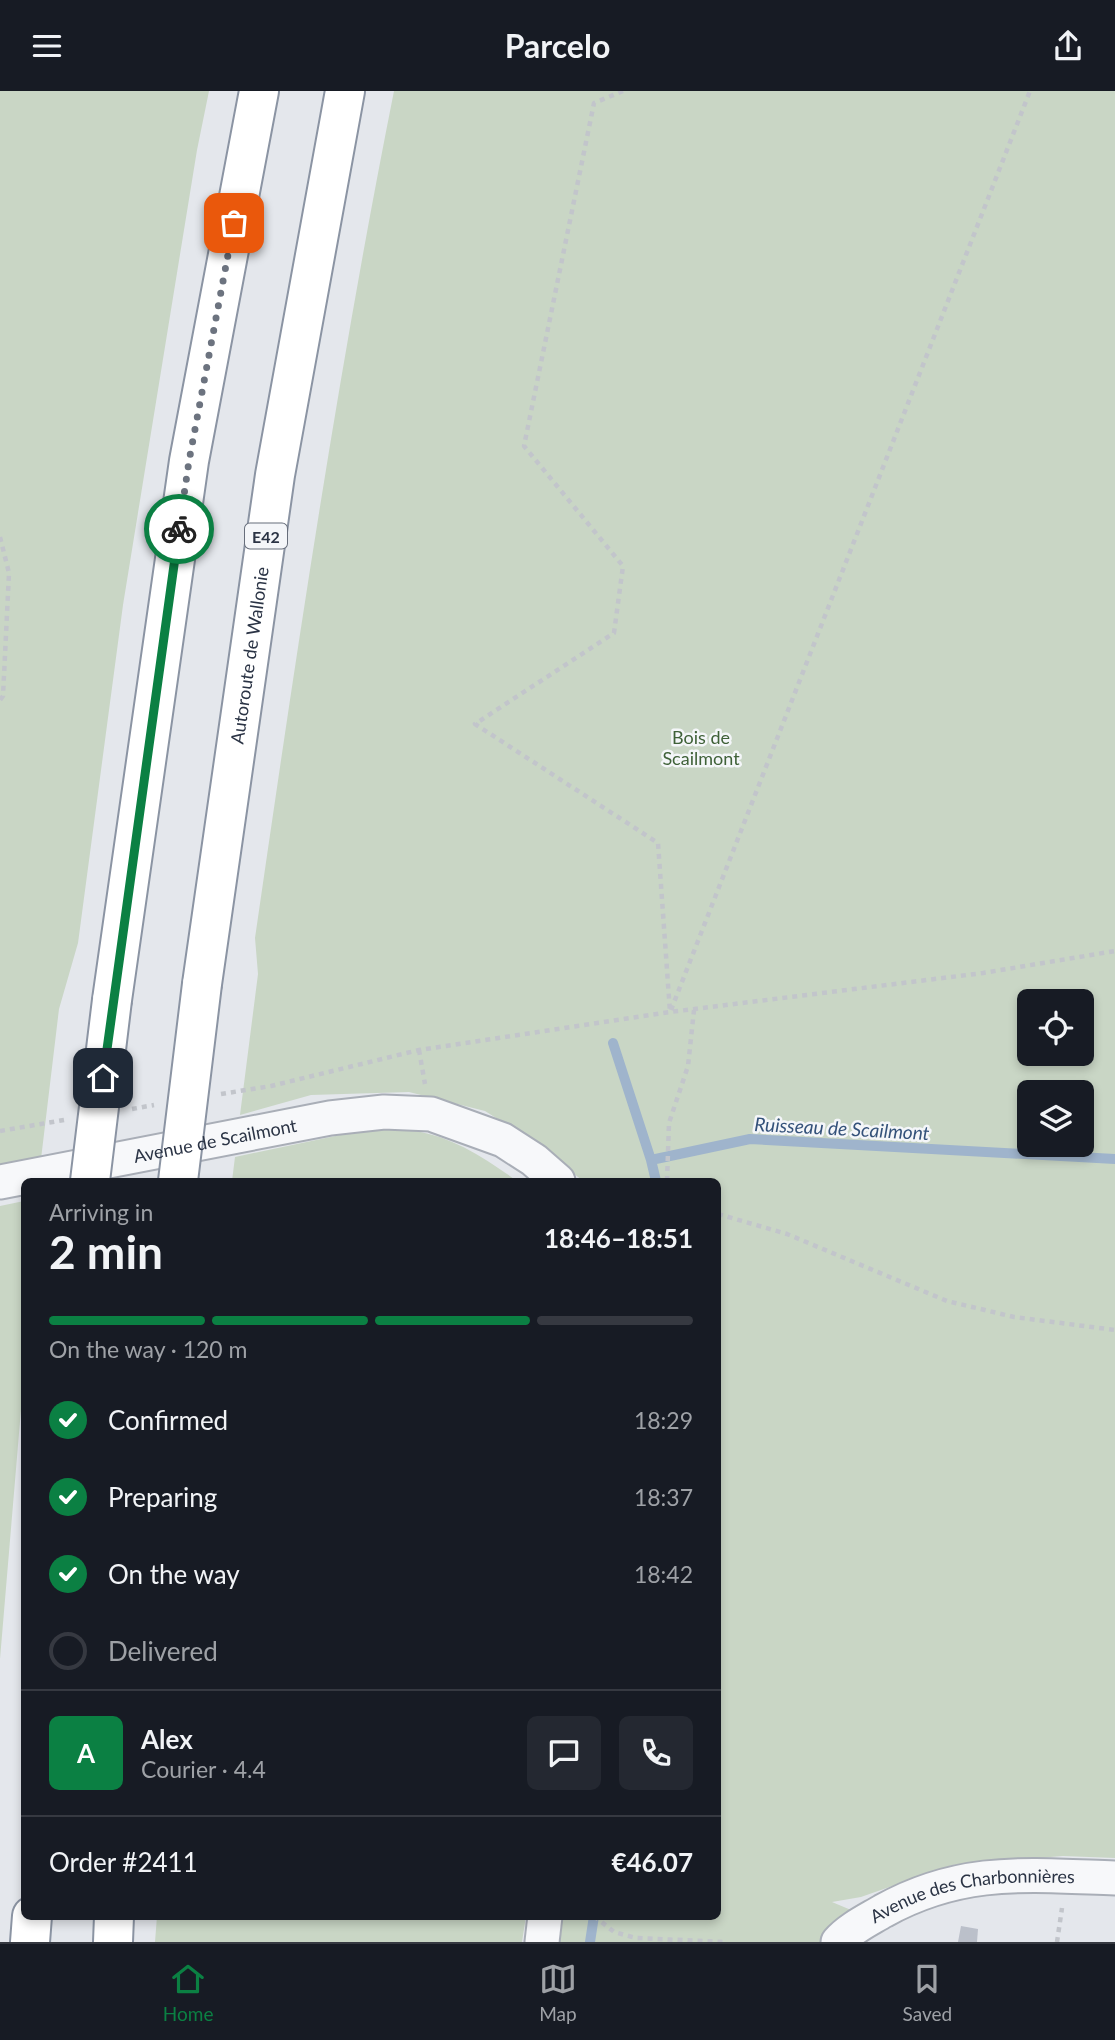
<!DOCTYPE html>
<html lang="en">
<head>
<meta charset="utf-8">
<style>
  :root { --surface:#171b24; --page:#242831; --text:#f1f3f6; --muted:#9ea1a6; --line:#363941; --accent:#0b8043 }
  body { margin:0; font-family:Lato,sans-serif; background:var(--page); color:var(--text); height:100vh; display:flex; flex-direction:column; font-size:26px; white-space:nowrap }
  * { box-sizing:border-box; margin:0 }
  p { font-size:23px; color:var(--muted) }
  .icon { flex:none; width:38px; height:38px; fill:none; stroke:currentColor; stroke-width:2; stroke-linecap:round; stroke-linejoin:round }
  .map { position:relative; flex:1; overflow:hidden }
  .details { position:absolute; left:21px; top:1087px; width:700px; height:742px; display:flex; flex-direction:column; background:var(--surface); border-radius:10px; box-shadow:0 4px 10px #0003 }
  .details>* { flex:none }
  .tools { position:absolute; left:1017px; top:898px; display:grid; gap:14px }
  .tools a { display:grid; place-items:center; width:77px; height:77px; border-radius:10px; background:var(--surface); box-shadow:0 4px 10px #0003; font-size:35px }
  .pin { position:absolute; display:grid; place-items:center; width:60px; height:60px; color:#fff; margin:-30px; border-radius:14px; box-shadow:0 4px 10px #0006 }
  .courier { position:absolute; display:grid; place-items:center; width:70px; height:70px; margin:-35px; border:5px solid #0b8043; border-radius:50%; background:#fff; color:#222; box-shadow:0 2px 9px #0007 }
  .overview em { font-style:normal; font-weight:700 }
  .overview div { display:flex; flex-direction:column-reverse }
  .overview { display:flex; align-items:center; justify-content:space-between; height:119px; padding:0 28px }
  h1 { font-size:46px; font-weight:700; line-height:52px }
  .bar { display:grid; grid-template-columns:repeat(4,1fr); gap:10px 7px; align-content:center; height:84px; padding:0 28px }
  .bar i { height:9px; border-radius:5px; background:var(--line) }
  .bar .on { background:var(--accent) }
  .bar p { grid-column:span 4 }
  .line { display:flex; align-items:center; gap:18px; padding:0 28px; border-top:2px solid var(--line) }
  .line div { flex:1 }
  .round { display:grid; place-items:center; flex:none; width:74px; height:74px; border-radius:10px; background:var(--page) }
  ol { padding:0 28px; list-style:none }
  li { display:flex; align-items:center; gap:21px; height:77px }
  li p { margin-inline-start:auto }
  li .icon { padding:7px; border-radius:50%; background:var(--accent); color:#fff; stroke-width:4 }
  li:last-child { color:var(--muted) }
  li i { width:38px; height:38px; border:4px solid var(--line); border-radius:50% }
  header { display:flex; justify-content:space-between; align-items:center; height:91px; padding:0 28px; background:var(--surface); font-size:32px; font-weight:700 }
  .tabs { display:flex; justify-content:space-around; align-items:center; height:98px; border-top:2px solid var(--line); background:var(--surface); font-size:19px; color:var(--muted) }
  .tabs a { display:grid; justify-items:center; gap:4px }
  .tabs .on { color:var(--accent) }
  .map>svg:first-child { display:block }
  .green { fill:#c9d6c5; fill-rule:evenodd }
  .lines { fill:none; stroke-linecap:round; stroke-linejoin:round }
  .stream { stroke:#9fb4cc; stroke-width:10 }
  .building { fill:#bbc0ca }
  .minor-casing { stroke:#a9aeb7; stroke-width:37 }
  .highway-casing { stroke:#8b94a3; stroke-width:42 }
  .path { stroke:#c2c5cb; stroke-width:4.5; stroke-dasharray:5 5; stroke-linecap:butt }
  .minor { stroke:#f7f8fa; stroke-width:33 }
  .highway { stroke:#fff; stroke-width:38 }
  .highway-bridge-casing { stroke:#8b94a3; stroke-width:42; stroke-linecap:butt }
  .highway-bridge { stroke:#fff; stroke-width:38 }
  .done { stroke:#6c737f; stroke-width:7; stroke-dasharray:0 12.6 }
  .route { stroke:#0b8043; stroke-width:9 }
  .labels { text-anchor:middle; dominant-baseline:central; stroke-width:5; stroke-linejoin:round; paint-order:stroke }
  .shield { fill:#f4f6f9; stroke:#676e7b; stroke-width:2 }
  .shield-label { font-size:16px; font-weight:bold; fill:#2b3445 }
  .street-label { font-size:18px; fill:#2b3445; stroke:#f4f6f9 }
  .park-label { font-size:18px; fill:#3f6138; stroke:#f4f6f9 }
  .water-label { font-size:19px; font-style:italic; fill:#34527a; stroke:#f4f6f9 }
</style>
</head>
<body>
<header><svg class="icon" aria-label="menu" viewBox="0 0 24 24"><path d="M4 6h16M4 12h16M4 18h16"/></svg>Parcelo<svg class="icon" aria-label="share" viewBox="0 0 24 24"><path d="M12 15V3M7 8l5-5 5 5M5 13v7h14v-7"/></svg></header>
<div class="map">
<svg width="1115" height="1851" viewBox="0 0 1115 1851">
  <rect width="100%" height="100%" fill="#e4e7ec"/>
  <path class="green" d="M0,0H209L197,59L123,514L78,852L59,918L41,1068L0,1073Z
    M394,0H1115V1767L1063,1765L952,1774L861,1806L832,1811L870,1827L838,1851H542L545,1825H718V1090H583L536,1052L485,1020L409,1001L311,1004L240,1024L258,883L255,847C296,564 338,281 394,0ZM1029,910H1082V962H1029ZM1029,1001H1082V1054H1029Z
    M375,1039C388,1039 401,1038 414,1040C452,1045 486,1068 517,1090H232L235,1066L340,1044Z
    M24,1110V1283L0,1568V1115Z
    M157,1825H526L522,1851H155Z"/>
  <g class="lines">
    <path class="stream" d="M613,952L651,1069L750,1048L1115,1068
      M651,1069L656,1090
      M590,1851L594,1825"/>
  </g>
  <path class="building" d="M961,1835L978,1838L977,1851H958Z"/>
  <g class="lines">
    <g class="minor-casing">
      <g id="minor">
        <path id="s1" d="M0,1091L330,1027L384,1021L431,1023L503,1049L534,1069L558,1090"/>
        <path d="M542,1851L545,1825"/>
        <path id="s2" d="M838,1851C849,1838 868,1829 883,1820C962,1776 1028,1784 1115,1787"/>
      </g>
    </g>
    <g class="highway-casing">
      <g id="highway">
        <path id="s3" d="M202,893L275,384L345,0"/>
        <path d="M112,909L189,370L259,0"/>
        <path d="M30,1851L32,1825"/>
        <path d="M113,1851L114,1825"/>
      </g>
    </g>
    <path class="path" d="M623,0L594,12L524,355L623,475L614,542L475,633L658,752L670,921
      M0,446L9,482L3,605L0,609
      M671,919L1030,0
      M419,959L425,993
      M221,1003L271,995L419,959L670,921L983,882L1115,860
      M132,1018L154,1014
      M0,1040L64,1029
      M667,1090L669,1032L688,975L694,919
      M718,1123L787,1143L947,1210L1014,1226L1115,1239
      M594,1825L614,1841L636,1847L725,1851
      M1057,1851L1062,1817"/>
    <use href="#minor" class="minor"/>
    <use href="#highway" class="highway"/>
    <g class="highway-bridge-casing">
      <path id="highway-bridge" d="M90,1090L112,909
        M178,1090L202,893"/>
    </g>
    <use href="#highway-bridge" class="highway-bridge"/>
  </g>
  <g class="lines">
    <path class="done" d="M179,438L189,370L234,132"/>
    <path class="route" d="M103,987L179,438"/>
  </g>
  <g class="labels">
    <rect class="shield" x="245" y="432.5" width="42" height="25" rx="5"/>
    <g class="shield-label">
      <text x="266" y="445">E42</text>
    </g>
    <g class="street-label">
      <text stroke="none"><textPath href="#s3" startOffset="332">Autoroute de Wallonie</textPath></text>
      <text stroke="none"><textPath href="#s1" startOffset="219">Avenue de Scailmont</textPath></text>
      <text stroke="none"><textPath href="#s2" startOffset="147">Avenue des Charbonnières</textPath></text>
    </g>
    <g class="park-label">
      <text x="701" y="646">Bois de<tspan x="701" dy="21">Scailmont</tspan></text>
    </g>
    <g class="water-label">
      <text transform="translate(842 1037) rotate(3)">Ruisseau de Scailmont</text>
    </g>
  </g>
</svg>
<div class="tools">
<a><svg class="icon" aria-label="locate" viewBox="0 0 24 24"><circle cx="12" cy="12" r="6"/><path d="M12 2v4M12 18v4M2 12h4M18 12h4"/></svg></a>
<a><svg class="icon" aria-label="layers" viewBox="0 0 24 24"><path d="M12 4l9 5-9 5-9-5zM3 14l9 5 9-5"/></svg></a>
</div>
<div class="pin" style="left:234px;top:132px;background:#ea580c"><svg class="icon" aria-label="bag" viewBox="0 0 24 24"><path d="M5 8h14l-1 12H6zM9 8a3 3 0 0 1 6 0"/></svg></div>
<div class="pin" style="left:103px;top:987px;background:#1f2937"><svg class="icon" aria-label="home" viewBox="0 0 24 24"><path d="M3 11l9-7 9 7M6 9v11h12V9"/></svg></div>
<div class="courier" style="left:179px;top:438px"><svg class="icon" aria-label="bike" viewBox="0 0 24 24"><circle cx="6" cy="16" r="4"/><circle cx="18" cy="16" r="4"/><path d="M6 16l4-8h5l3 8M10 8l3 8H6M13 5h3"/></svg></div>
<section class="details">
<div class="overview"><div><h1>2 min</h1><p>Arriving in</p></div><em>18:46–18:51</em></div>
<div class="bar"><i class="on"></i><i class="on"></i><i class="on"></i><i></i><p>On the way · 120 m</p></div>
<ol>
<li><svg class="icon" aria-label="check" viewBox="0 0 24 24"><path d="M5 12l5 5 9-10"/></svg>Confirmed<p>18:29</p></li>
<li><svg class="icon" aria-label="check" viewBox="0 0 24 24"><path d="M5 12l5 5 9-10"/></svg>Preparing<p>18:37</p></li>
<li><svg class="icon" aria-label="check" viewBox="0 0 24 24"><path d="M5 12l5 5 9-10"/></svg>On the way<p>18:42</p></li>
<li><i></i>Delivered</li>
</ol>
<div class="line" style="height:126px"><b class="round" style="background:var(--accent);color:#fff">A</b><div><b>Alex</b><p>Courier · 4.4</p></div><a class="round"><svg class="icon" aria-label="chat" viewBox="0 0 24 24"><path d="M4 5h16v11H9l-5 4z"/></svg></a><a class="round"><svg class="icon" aria-label="phone" viewBox="0 0 24 24"><path d="M5 4h4l2 5-3 2q2 4 5 5l2-3 5 2v4C11 20 4 13 5 4z"/></svg></a></div>
<div class="line" style="height:91px"><div>Order #2411</div><b>€46.07</b></div>
</section>
</div>
<nav class="tabs">
<a class="on"><svg class="icon" aria-label="home" viewBox="0 0 24 24"><path d="M3 11l9-7 9 7M6 9v11h12V9"/></svg>Home</a>
<a><svg class="icon" aria-label="map" viewBox="0 0 24 24"><path d="M3 6l6-2 6 2 6-2v14l-6 2-6-2-6 2zM9 4v14M15 6v14"/></svg>Map</a>
<a><svg class="icon" aria-label="saved" viewBox="0 0 24 24"><path d="M7 4h10v16l-5-4-5 4z"/></svg>Saved</a>
</nav>
</body>
</html>
